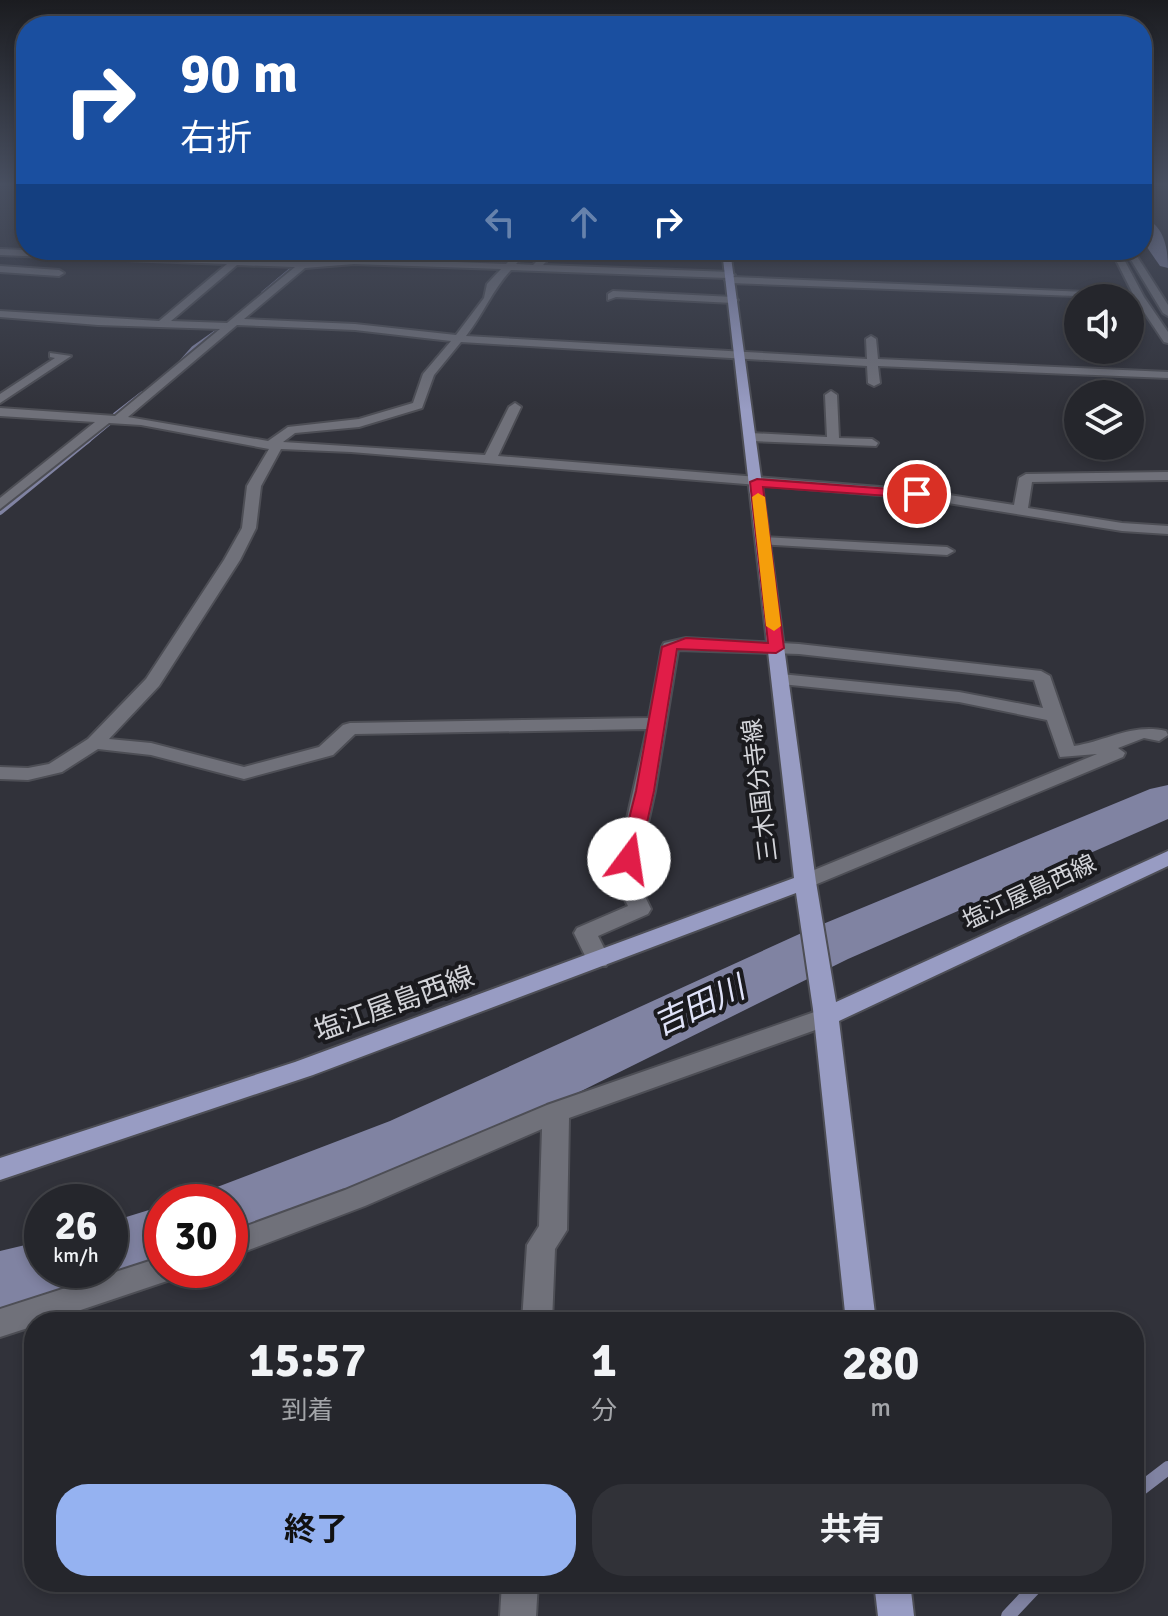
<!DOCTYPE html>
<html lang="ja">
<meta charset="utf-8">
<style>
:root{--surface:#25262c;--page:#313238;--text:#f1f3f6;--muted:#a3a5a9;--line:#424348;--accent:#95b2f1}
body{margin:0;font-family:Signika,"Noto Sans JP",sans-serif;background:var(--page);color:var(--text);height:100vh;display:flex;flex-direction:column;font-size:30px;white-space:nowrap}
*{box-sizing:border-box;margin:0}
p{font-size:26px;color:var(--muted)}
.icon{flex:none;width:44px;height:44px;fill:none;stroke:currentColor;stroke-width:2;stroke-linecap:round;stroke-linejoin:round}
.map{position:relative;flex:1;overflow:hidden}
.sheet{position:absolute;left:24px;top:1312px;width:1120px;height:280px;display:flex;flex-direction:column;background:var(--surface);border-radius:32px;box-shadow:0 4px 12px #0003,0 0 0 2px var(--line)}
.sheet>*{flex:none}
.hud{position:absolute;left:16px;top:16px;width:1136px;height:244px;border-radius:32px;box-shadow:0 4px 12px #0003,0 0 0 2px var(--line);background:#1a4fa0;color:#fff;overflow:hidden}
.controls{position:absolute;left:1064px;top:284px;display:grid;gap:16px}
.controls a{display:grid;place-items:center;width:80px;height:80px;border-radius:50%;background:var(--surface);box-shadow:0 4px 12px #0003,0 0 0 2px var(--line);font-size:40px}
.speed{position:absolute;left:24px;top:1184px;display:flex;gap:16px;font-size:40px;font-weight:700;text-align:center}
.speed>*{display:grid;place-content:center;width:104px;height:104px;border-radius:50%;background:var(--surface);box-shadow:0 4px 12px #0003,0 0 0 2px var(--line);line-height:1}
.speed small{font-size:20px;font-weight:400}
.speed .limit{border:12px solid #d22;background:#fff;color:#111}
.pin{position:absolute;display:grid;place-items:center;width:68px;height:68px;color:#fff;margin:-34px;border:4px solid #fff;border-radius:50%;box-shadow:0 2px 8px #0007}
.me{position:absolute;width:88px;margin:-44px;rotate:14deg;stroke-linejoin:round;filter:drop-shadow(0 0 6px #0008)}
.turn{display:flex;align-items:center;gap:28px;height:168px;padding:0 32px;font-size:36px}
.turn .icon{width:104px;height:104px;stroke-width:2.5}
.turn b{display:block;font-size:56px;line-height:68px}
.lanes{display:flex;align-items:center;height:76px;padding:0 32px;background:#0003;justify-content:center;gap:40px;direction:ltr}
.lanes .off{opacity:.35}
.eta{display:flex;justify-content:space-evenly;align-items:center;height:136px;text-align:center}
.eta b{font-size:48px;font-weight:700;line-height:56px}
.action{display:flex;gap:16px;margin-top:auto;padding:16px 32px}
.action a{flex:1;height:92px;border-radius:32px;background:var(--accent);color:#111;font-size:32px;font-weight:700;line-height:92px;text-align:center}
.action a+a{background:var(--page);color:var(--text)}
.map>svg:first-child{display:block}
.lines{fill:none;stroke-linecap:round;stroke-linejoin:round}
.stream-far3{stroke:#8083a2;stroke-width:4}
.stream-far2{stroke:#8083a2;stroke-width:5}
.stream-far1{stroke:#8083a2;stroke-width:6}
.stream{stroke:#8083a2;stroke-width:14}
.river{fill:#8083a2;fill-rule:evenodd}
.street-casing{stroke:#4d4e55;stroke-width:4}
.primary-casing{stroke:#4d4e55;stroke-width:4}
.street{fill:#70717a;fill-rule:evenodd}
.primary{fill:#989cc3;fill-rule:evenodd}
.route{fill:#e11d48;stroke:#92132f;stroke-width:2}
.slow{fill:#f59e0b}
.labels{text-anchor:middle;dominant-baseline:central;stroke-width:8;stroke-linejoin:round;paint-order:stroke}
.street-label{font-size:24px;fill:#d3d4d9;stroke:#1a1a1e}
.near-street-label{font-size:28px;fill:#d3d4d9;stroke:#1a1a1e}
.near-water-label{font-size:32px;font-style:italic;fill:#dfe2f8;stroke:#1a1a1e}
</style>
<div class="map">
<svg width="1168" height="1616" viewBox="0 0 1168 1616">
<rect width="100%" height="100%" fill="#31323a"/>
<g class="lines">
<g class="stream-far3">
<path d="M302,263L314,250"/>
<path d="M263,293L294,267"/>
</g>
<g class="stream-far2">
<path d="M178,366L194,348L228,324"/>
<path d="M115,415L142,394"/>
<path d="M86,442L110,422"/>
</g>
<path class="stream-far1" d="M0,512L88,440"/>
<g class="stream">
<path d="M1134,1494L1168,1468"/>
<path d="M1008,1616L1040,1582"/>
</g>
<g class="river">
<path d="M1142,218C1164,223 1168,249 1168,268L1160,266L1142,240Z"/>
<path d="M1168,785V819L848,959L440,1161L230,1245V1202H199L204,1192L390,1121L806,931L1150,789Z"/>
<path d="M162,1206V1270L110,1288L96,1283L91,1294L0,1319V1251L42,1241V1270H110V1222Z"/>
</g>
<defs>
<g id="street">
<path d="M0,249L303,262L354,258L506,264L520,250H529L516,264L533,265L548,250H557L543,265L730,272L735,275L732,277L1133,294L1111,250H1119L1144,297L1168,332V343L1164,342L1136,300L1130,298L730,283L725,280L728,278L511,270C493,289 484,313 466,336L867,359L866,339L871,336L876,339L878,359L1168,372V378L878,366L880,383L874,386L868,383L867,366L461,342L434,375L422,408L359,427L295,433L283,442L485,455L509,407L515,403L521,407L498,456L917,490L1014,505L1019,478L1026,474L1168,472V480L1032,482L1028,508L1122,523L1168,526V534L1122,531L917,498L351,452L281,449L261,486L256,528L240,560L159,686L109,739L151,743L244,767L319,747L343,725L350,723L649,718L662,647L664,643L686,638L799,644L1041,671L1050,676L1074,746C1106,741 1133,723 1166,731L1168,735L1159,741L1144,738L1118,748L1125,753L1123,757L805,889L797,887L794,882L797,877L1097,754L1060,757L1047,720L959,702L781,684L772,679L781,674L959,692L1043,708L1034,680L799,654L678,650L655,791L640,859L638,882L651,909L648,914L598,936L610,960L606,966H590L574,933L577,928L628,906L616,882L618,859L647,729L355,734L333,755L244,779L151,755L98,749L62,772L28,780L0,779V767L28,768L49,764L88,739L146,679L224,560L242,528L247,486L269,449L141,425L109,423L0,509V498L95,422L0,416V408L115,416L220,329L98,325L0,317V311L159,321L227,264L0,255ZM354,264L501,269L487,284L484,298L456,335L355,324L244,319L305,268ZM237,265L295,267L227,323L171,321ZM237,325L355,330L451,341L423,374L413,403L359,419L288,427L268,441L128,417Z"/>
<path d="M1125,250H1133L1168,305V316L1163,313Z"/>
<path d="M0,266L59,270L64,273L59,276L0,272Z"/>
<path d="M613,291L733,297L738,300L733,303L616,297L608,300V294Z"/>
<path d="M50,353L71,356L0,403V394L55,358L50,357Z"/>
<path d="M831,391L837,395L839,438L872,439L878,443L876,446L750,441L744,437L750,433L827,437L825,395Z"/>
<path d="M763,537L947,547L954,551L947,555L758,544L756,541Z"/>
<path d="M826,1008L835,1011L838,1017L835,1023L569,1118L567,1230L555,1249L552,1322H522L527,1245L539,1226L542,1129L365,1206L230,1257V1232L345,1190L547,1105Z"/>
<path d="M162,1257V1270H178L173,1279L45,1322H34V1326L0,1337V1309Z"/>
<path d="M502,1582H538L536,1616H500Z"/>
</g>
<g id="primary">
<path d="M722,250H730L816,882L836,1002L1168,851V866L839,1021L876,1322H846L813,1009L796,893L313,1075L0,1180V1158L295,1062L794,878Z"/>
<path d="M874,1582H910L914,1616H878Z"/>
</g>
</defs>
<use href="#street" class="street-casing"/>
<use href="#primary" class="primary-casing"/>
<use href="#street" class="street"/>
<use href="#primary" class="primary"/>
</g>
<linearGradient id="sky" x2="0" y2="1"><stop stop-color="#1b1c20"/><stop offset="0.45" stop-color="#484f60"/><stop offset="1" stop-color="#484f60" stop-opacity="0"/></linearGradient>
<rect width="1168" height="410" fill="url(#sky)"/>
<path class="route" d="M757,479L917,491L923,494L917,498L763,487L784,648L776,653L677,649L654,791L639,859L629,865L622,863L619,859L636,791L662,647L686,638L768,643L750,482Z"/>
<path class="slow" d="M758,493L765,497L781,626L774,631L766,626L752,497Z"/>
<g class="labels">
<g class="street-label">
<text transform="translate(760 790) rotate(-97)">三木国分寺線</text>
<text transform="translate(1029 892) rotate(-25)">塩江屋島西線</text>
</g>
<g class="near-street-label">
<text transform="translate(394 1004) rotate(-20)">塩江屋島西線</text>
</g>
<g class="near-water-label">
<text transform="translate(699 1006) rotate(-25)">吉田川</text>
</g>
</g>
</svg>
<div class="controls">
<a><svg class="icon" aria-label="sound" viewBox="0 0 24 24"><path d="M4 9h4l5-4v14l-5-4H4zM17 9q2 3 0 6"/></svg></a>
<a><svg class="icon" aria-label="layers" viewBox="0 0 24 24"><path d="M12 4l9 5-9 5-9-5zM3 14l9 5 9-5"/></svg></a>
</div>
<div class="speed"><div>26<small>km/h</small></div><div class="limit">30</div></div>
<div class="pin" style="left:917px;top:494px;background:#d93025"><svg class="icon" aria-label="arrive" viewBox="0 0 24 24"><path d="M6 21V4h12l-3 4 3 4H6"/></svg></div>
<svg class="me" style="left:629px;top:859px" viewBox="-20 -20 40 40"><circle r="19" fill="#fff"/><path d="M0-13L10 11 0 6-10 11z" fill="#e11d48"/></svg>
<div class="hud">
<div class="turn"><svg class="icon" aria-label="right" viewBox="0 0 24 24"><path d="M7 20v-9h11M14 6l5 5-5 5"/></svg><div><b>90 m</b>右折</div></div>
<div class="lanes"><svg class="icon off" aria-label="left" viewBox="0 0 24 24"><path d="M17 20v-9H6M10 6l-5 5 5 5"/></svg><svg class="icon off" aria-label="ahead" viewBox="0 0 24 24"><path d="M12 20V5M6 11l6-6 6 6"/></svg><svg class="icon" aria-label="right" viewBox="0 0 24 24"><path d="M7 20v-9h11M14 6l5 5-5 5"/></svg></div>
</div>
<section class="sheet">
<div class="eta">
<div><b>15:57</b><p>到着</p></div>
<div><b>1</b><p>分</p></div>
<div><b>280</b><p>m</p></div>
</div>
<div class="action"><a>終了</a><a>共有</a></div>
</section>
</div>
